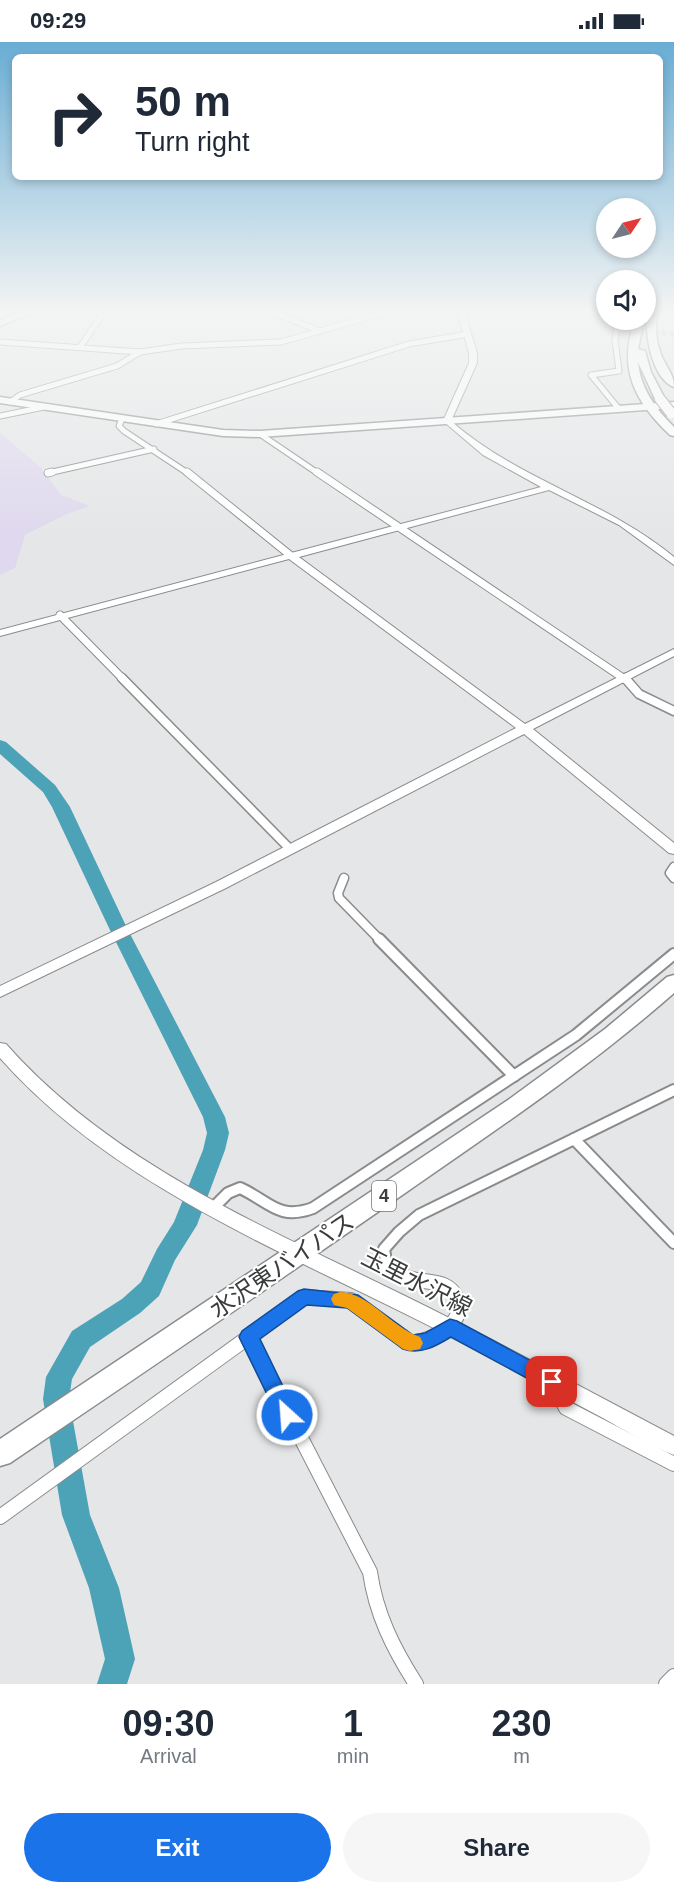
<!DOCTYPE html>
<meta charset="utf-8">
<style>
:root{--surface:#fff;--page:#f6f6f7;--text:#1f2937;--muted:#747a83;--accent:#1a73e8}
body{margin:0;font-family:Helvetica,"Noto Sans JP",sans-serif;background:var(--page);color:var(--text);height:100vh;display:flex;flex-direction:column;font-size:22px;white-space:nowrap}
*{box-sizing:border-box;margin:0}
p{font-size:20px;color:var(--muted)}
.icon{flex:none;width:33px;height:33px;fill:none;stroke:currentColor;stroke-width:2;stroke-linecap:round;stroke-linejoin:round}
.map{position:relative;height:1642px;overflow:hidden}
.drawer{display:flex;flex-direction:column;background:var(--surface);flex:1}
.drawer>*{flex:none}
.guide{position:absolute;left:12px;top:12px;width:651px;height:126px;border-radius:9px;box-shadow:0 3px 9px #0003;background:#fff;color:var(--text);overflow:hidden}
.needle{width:39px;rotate:55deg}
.fabs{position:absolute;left:596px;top:156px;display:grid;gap:12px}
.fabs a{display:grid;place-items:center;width:60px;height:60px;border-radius:50%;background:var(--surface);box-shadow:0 3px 9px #0003;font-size:30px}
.pin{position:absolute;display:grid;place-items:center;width:51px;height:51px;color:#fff;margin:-26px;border-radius:12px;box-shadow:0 3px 9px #0006}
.me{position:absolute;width:66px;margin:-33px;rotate:334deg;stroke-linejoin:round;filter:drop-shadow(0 0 4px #0008)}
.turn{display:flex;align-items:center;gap:21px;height:126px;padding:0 24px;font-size:27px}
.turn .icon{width:78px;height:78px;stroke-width:2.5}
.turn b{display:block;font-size:42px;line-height:51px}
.eta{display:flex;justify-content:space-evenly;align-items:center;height:102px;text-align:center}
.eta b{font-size:36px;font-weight:700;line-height:42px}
.cta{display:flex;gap:12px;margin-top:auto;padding:12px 24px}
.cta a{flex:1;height:69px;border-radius:36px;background:var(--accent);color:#fff;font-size:24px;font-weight:700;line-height:69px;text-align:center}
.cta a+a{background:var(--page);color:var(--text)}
.status{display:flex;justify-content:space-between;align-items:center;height:42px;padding:0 30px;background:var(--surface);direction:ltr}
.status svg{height:16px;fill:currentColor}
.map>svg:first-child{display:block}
.education{fill:#dfd8ee}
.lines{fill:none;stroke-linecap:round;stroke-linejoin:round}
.river{fill:#4ca2b7;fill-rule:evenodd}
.street-tunnel{stroke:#c3c4c5;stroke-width:5;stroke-dasharray:5 3;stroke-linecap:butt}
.street-far4-casing{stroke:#8a8b8c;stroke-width:7}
.street-far3-casing{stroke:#8a8b8c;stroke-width:9}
.street-far2-casing{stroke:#8a8b8c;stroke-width:11}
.street-far1-casing{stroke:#8a8b8c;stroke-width:14}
.street-casing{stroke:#8a8b8c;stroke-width:16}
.secondary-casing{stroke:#8a8b8c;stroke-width:2}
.primary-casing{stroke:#8a8b8c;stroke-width:3}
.highway-casing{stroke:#8a8b8c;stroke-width:3}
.street-far4{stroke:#fff;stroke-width:5}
.street-far3{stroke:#fff;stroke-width:7}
.street-far2{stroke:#fff;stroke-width:8}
.street-far1{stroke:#fff;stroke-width:10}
.street{stroke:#fff;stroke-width:14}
.secondary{fill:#fff;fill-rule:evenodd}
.primary{fill:#fff;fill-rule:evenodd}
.highway{fill:#fff;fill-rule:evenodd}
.highway-bridge-casing{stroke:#8a8b8c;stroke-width:12;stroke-linecap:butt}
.highway-bridge{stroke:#fff;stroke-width:10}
.route{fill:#1a73e8;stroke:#114b97;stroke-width:1.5}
.slow{fill:#f59e0b}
.labels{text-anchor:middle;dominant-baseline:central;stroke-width:4.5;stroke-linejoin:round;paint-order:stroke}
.shield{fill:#fff;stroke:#767676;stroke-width:1.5}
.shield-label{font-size:18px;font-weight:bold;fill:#3b3c3c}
.near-street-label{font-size:24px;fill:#3b3c3c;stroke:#fff}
</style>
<div class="status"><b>09:29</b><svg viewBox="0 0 49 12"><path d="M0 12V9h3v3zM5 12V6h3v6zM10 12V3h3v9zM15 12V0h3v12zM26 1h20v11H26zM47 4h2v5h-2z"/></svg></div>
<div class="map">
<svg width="674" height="1642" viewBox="0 0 674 1642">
<rect width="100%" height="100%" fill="#e5e6e7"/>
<path class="education" d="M0,391L41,426L61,453L90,464L69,471L25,493L15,526L0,533Z"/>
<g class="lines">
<path class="river" d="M0,698L6,700L55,743L70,765L127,886L225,1075L229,1091L225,1108L197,1183L175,1218L159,1254L140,1271L90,1305L72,1337L69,1357L90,1473L119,1546L135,1617L127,1642H97L105,1617L89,1546L62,1473L43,1357L46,1335L72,1289L122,1257L141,1240L157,1207L174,1180L203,1108L207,1091L203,1075L109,886L52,765L43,750L0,712Z"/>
<path class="street-tunnel" d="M622,287L674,292"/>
<defs>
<g id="street-far4">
<path d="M267,268L320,289"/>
<path d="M618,278L615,298L619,329L591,333L619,367"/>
<path d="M0,300L140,310L182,304L281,300L394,268"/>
<path d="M80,305L102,273L89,268"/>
<path d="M10,360L20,353L117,324L140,310"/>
<path d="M0,374L44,365"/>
<path d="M122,377L119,384L124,389L189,432"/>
<path d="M156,382L409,302L468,292"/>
<path d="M260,392L319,432"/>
<path d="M48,431L154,407"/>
</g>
<g id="street-far3">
<path d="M187,430L290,513"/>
<path d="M317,430L626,638"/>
<path d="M48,431L52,430"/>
<path d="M60,573L124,638"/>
</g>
<g id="street-far2">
<path d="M122,636L290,807"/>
<path d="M625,636L639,652L674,669"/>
<path d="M674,825L670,831L674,836"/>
<path d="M344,836L338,851L339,856L380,898"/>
</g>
<g id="street-far1">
<path d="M379,897L514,1034"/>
<path d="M574,1097L674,1201"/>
<path d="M212,1167L228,1151L240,1146C269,1159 278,1179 313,1166L576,993L674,912"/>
<path d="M390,1227L387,1225L384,1207L399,1190L419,1173L674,1048"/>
</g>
<g id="street">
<path d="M249,1295L370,1530C376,1572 393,1606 416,1642"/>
<path d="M554,1343L566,1366L674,1422"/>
<path d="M0,1475L304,1255L351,1258L410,1301C427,1299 443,1293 454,1279C459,1272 461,1265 457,1257C449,1236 426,1242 409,1236C401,1234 395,1229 388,1226"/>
<path d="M666,1642L674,1634"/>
</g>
<g id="secondary">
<path d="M457,268H464L477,311V321L451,379C518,438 605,458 674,515V523L619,483L549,448L299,515L525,682L674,607V614L533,687L674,801V812L669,811L524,692L226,846L0,955V944L216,840L516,686L289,517L0,594V588L541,445L483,413L443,379L469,321V311Z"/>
<path d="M0,1001L6,1002C111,1121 261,1183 401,1252C493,1297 583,1346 674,1394V1413C649,1404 625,1388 601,1375C553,1350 506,1324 457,1298C304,1218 116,1148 0,1016Z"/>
</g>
<path id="primary" d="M0,355L223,388L260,389L674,360V366L260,395L223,394L0,361Z"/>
<g id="highway">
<path d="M27,268H40L0,284V278Z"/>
<path d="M648,268H658C654,286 656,303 664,319C669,329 674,334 674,345C651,336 644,289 648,268Z"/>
<path d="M635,278H644L638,307L645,309L651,330L665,357L664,359H656L655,357L638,320C640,346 656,367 674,385V394L670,393C635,360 617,326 635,278Z"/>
<path d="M674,933V951C591,1024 499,1086 408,1149C276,1241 143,1331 10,1421L0,1424V1397L508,1058L605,987L667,935Z"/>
</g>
</defs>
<use href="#street-far4" class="street-far4-casing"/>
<use href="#street-far3" class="street-far3-casing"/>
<use href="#street-far2" class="street-far2-casing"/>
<use href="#street-far1" class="street-far1-casing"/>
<use href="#street" class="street-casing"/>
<use href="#secondary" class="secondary-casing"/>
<use href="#primary" class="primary-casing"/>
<use href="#highway" class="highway-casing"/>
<use href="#street-far4" class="street-far4"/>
<use href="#street-far3" class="street-far3"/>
<use href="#street-far2" class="street-far2"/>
<use href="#street-far1" class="street-far1"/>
<use href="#street" class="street"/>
<use href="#secondary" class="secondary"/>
<use href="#primary" class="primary"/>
<use href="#highway" class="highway"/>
<defs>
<path id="highway-bridge" d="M660,357L671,371"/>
</defs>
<use href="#highway-bridge" class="highway-bridge-casing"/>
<use href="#highway-bridge" class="highway-bridge"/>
</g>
<linearGradient id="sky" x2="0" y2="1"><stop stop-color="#69add4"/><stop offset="0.54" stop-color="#f3f4f4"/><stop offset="1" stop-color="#f3f4f4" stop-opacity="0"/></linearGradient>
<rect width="674" height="498" fill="url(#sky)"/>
<path class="route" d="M304,1247L358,1253L413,1293L425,1291L450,1277L457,1279L559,1334L562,1340L559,1346L552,1348L545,1346L451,1295C436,1304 421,1313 403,1307L347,1266L307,1263L260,1297L297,1373L294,1379L287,1382L280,1379L239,1295L242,1289L298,1249Z"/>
<path class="slow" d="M340,1250C371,1252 391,1285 420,1295L423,1301L420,1307L410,1309L403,1307L347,1266L334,1263L331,1257L334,1252Z"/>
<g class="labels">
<rect class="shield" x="372" y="1139" width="24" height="30" rx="4.5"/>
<g class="shield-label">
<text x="384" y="1154">4</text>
</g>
<g class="near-street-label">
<text transform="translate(282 1223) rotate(-34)">水沢東バイパス</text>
<text transform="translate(417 1240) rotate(27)">玉里水沢線</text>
</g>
</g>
</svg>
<div class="fabs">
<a><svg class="needle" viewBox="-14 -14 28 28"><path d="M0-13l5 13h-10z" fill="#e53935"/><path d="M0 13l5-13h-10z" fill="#747a83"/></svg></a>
<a><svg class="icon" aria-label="sound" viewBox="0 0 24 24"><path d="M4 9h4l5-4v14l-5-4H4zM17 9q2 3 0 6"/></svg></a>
</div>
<div class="pin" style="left:552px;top:1340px;background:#d93025"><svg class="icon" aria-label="arrive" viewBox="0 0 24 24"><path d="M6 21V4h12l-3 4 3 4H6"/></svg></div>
<svg class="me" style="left:287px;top:1373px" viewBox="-20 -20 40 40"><circle r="17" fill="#1a73e8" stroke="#fff" stroke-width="3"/><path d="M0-11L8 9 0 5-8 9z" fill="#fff"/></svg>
<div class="guide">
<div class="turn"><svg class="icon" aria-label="right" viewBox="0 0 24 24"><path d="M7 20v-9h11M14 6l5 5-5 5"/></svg><div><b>50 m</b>Turn right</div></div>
</div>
</div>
<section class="drawer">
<div class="eta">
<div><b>09:30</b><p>Arrival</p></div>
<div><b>1</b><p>min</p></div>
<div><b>230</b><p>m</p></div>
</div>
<div class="cta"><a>Exit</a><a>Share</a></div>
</section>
